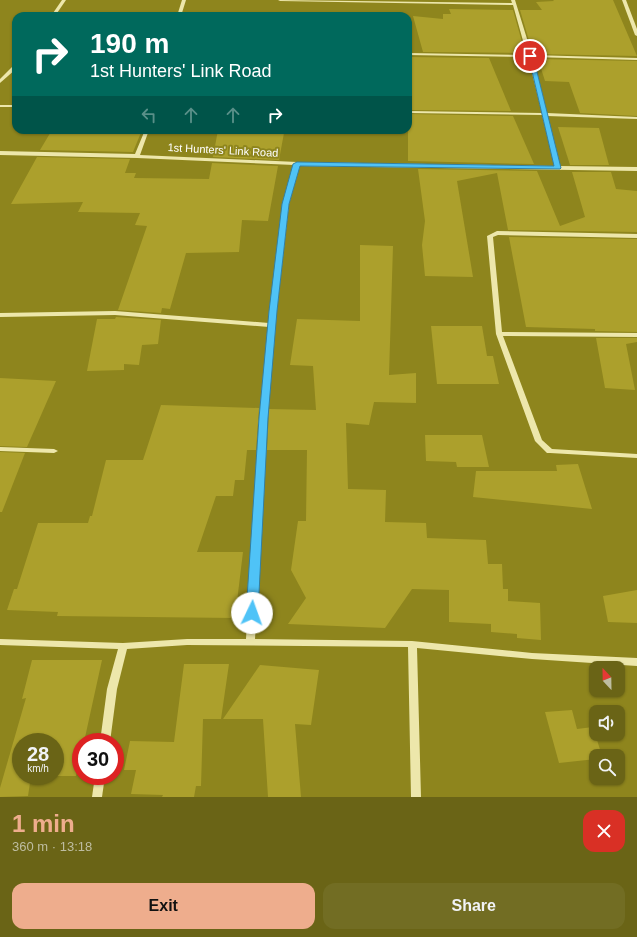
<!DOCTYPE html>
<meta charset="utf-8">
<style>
:root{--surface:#6a6416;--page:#726d23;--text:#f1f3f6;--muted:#bebda1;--accent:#eead8d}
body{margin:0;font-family:Arial,sans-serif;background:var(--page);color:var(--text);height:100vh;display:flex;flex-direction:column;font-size:15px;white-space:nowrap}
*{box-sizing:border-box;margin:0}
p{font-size:13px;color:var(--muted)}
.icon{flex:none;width:22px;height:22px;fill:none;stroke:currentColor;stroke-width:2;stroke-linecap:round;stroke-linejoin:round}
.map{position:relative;height:797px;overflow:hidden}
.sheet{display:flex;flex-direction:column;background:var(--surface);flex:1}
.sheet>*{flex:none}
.banner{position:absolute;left:12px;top:12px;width:400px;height:122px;border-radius:12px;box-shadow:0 1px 3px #0004;background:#00695c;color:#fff;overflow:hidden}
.needle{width:26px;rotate:338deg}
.tools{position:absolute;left:589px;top:661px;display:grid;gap:8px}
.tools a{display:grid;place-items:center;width:36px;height:36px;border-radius:8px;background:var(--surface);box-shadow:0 1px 3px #0004;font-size:20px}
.speed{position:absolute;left:12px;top:733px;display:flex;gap:8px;font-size:20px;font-weight:700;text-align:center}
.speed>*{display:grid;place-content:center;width:52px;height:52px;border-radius:50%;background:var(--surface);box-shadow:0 1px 3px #0004;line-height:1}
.speed small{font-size:10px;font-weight:400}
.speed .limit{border:6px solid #d22;background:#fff;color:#111}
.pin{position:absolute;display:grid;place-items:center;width:34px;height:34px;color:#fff;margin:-17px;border:2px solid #fff;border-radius:50%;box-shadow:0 1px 4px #0007}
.me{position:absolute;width:44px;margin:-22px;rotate:3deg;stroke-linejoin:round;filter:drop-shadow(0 0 3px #0008)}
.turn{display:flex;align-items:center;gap:14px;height:84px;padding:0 12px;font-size:18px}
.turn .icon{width:52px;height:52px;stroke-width:2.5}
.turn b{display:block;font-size:28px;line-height:34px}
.lanes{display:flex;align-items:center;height:38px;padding:0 12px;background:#0003;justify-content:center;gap:20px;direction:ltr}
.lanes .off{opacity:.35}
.round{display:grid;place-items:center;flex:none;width:42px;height:42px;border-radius:12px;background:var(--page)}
.overview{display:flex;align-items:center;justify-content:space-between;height:68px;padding:0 12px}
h1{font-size:24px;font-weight:800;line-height:30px;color:var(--accent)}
.cta{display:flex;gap:8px;margin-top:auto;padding:8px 12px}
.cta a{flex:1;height:46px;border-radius:12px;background:var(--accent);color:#111;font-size:16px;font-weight:800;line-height:46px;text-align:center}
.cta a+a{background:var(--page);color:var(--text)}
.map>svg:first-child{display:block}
.building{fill:#aca02c}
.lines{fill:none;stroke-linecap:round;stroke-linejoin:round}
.minor{fill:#ede7ab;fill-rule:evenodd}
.route{fill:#4fc3f7;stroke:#337fa1}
.labels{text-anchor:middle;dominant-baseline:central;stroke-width:4;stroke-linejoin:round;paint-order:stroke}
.far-street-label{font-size:11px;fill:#fff;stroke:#8e851d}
</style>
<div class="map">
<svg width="637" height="797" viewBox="0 0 637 797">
<rect width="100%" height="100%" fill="#8e851d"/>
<g class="building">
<path d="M553,0H613L637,56L533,54L520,10H542L536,2L554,1Z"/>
<path d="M449,9L513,10L525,53L423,52L413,16L443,19V14H451Z"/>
<path d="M408,57L489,58L511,111L408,110Z"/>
<path d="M538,59L637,61V116L580,113L569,82L545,81Z"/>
<path d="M408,114L513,116L534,164L408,161Z"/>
<path d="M558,127L599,128L609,165H570Z"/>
<path d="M52,130H142L133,152L40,150Z"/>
<path d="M218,130H252L251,134L284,133L279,160L213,157Z"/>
<path d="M37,157L130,159L125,173H136L134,178L209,179L212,163L278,166L268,221L242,220L239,252L186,253L170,309L162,308L161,313L118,310L147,226L135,225L140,213L78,212L83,202L11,204Z"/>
<path d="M418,169L537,171L560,226L585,217L572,172H611L616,189L637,191V232L508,230L497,173L457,181L473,277L425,276L422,245L425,221Z"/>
<path d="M509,237L637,239V332L595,331V329L526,327Z"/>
<path d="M360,245L393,246L389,375L416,373V403L374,402L369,425L346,423L348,489L386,490L385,522L426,523L427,538L486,540L488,564H502L503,589H508V601L540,603L541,640L517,638V634L491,632V624L449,622V590L412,589L385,628L288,624L306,598L291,570L298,521H306L307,450H267L269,409L316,410L313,366L290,365L297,319L360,321Z"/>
<path d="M116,317L161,320L158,344L142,345L139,365L124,364V370L87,371L97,319H115Z"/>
<path d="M431,326H482L487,356H493L499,384H437Z"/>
<path d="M596,338H637V342L626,344L635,390L605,388Z"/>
<path d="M0,378L56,381L27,447L0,446Z"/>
<path d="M161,405L259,408L256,450H247L244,480H235L233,496H216L197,552H243L235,618L57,616L58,612L7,610L14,589H17L38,523H88L90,516H92L106,460H143Z"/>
<path d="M425,435H482L489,467H457L456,462L426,461Z"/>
<path d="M0,452L25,453L2,512H0Z"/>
<path d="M578,464L592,509L473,497L476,471H557L556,465Z"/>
<path d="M637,590V623L608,622L603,596Z"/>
<path d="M32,660H102L84,742H81V755L76,776H55V742H21V776H31L28,796L0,797V788L26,698L22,699Z"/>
<path d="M184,664H229L221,719H203L201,786H196L194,797H162L163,795L131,794L136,770H124L130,741L174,742Z"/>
<path d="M260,665L319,670L311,725L295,724L301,797H268L263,719H223Z"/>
<path d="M572,710L577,729L593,727L602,756H596V759L559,763L545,712Z"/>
</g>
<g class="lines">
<g class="minor">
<path d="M62,0H66L55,16H51Z"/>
<path d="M182,0H186L181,16H177Z"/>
<path d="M278,0L512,3L511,0H515L532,55L637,58V60L533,57L547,113L637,117V119L547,116L560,166L637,167V171L299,166L289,204L275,325L267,418L255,639L412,641L532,653L637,658V666L532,659L417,648L421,797H411L408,647L187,645L127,649L117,689L110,742H100L107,689L118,649L0,645V639L123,643L187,639H246L259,418L269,327L115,315L0,317V313L115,311L269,323L283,204L294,165L137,158L0,155V151L135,154L145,130H149L140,155L297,162L555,166L542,115L408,113V111L542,113L528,57L408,55V53L527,55L513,5L280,1Z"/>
<path d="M622,0H626L637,29V36L635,35Z"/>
<path d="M14,65H16V69L0,83V79Z"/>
<rect x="0" y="105" width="16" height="2"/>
<path d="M497,231L637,234V238L498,235L493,237L502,332L637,333V337L503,336L542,440L552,449L637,454V458L550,453H547L535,441L496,334L487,236Z"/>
<path d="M0,447L54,449L58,451L54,453L0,451Z"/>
<path d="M95,776H105L102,797H92Z"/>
</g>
</g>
<path class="route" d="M528,54L533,56L561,168L560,169L300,166L289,204L277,311L268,418L258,613L256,616L252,617L248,616L246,613L259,418L269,311L282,204L293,164L297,162L554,166Z"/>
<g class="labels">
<g class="far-street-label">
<text transform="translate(223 150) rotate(3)">1st Hunters' Link Road</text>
</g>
</g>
</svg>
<div class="tools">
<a><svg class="needle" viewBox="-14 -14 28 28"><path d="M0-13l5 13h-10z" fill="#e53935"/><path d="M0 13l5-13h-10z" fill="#bebda1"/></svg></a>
<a><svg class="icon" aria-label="sound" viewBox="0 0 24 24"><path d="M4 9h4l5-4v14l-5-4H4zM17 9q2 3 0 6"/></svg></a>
<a><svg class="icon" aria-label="search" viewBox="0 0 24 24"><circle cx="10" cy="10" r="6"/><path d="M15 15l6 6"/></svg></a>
</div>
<div class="speed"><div>28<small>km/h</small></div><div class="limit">30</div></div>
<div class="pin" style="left:530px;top:56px;background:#d93025"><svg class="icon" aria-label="arrive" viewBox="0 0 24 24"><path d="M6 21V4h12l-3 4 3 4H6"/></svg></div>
<svg class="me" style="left:252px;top:613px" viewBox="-20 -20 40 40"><circle r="19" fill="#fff"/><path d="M0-13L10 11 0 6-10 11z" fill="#4fc3f7"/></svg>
<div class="banner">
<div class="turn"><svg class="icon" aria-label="right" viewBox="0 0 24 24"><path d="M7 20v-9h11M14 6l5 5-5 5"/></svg><div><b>190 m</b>1st Hunters' Link Road</div></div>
<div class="lanes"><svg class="icon off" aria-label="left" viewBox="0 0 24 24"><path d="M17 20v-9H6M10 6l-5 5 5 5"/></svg><svg class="icon off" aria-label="ahead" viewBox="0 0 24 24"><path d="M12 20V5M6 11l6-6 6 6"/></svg><svg class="icon off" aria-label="ahead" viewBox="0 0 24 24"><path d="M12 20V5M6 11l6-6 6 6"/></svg><svg class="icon" aria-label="right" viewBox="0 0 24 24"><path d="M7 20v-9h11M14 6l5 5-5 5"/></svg></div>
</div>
</div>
<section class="sheet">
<div class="overview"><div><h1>1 min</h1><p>360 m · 13:18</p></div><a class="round" style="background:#d93025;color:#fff"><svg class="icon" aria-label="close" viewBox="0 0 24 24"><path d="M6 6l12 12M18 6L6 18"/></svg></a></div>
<div class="cta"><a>Exit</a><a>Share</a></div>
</section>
